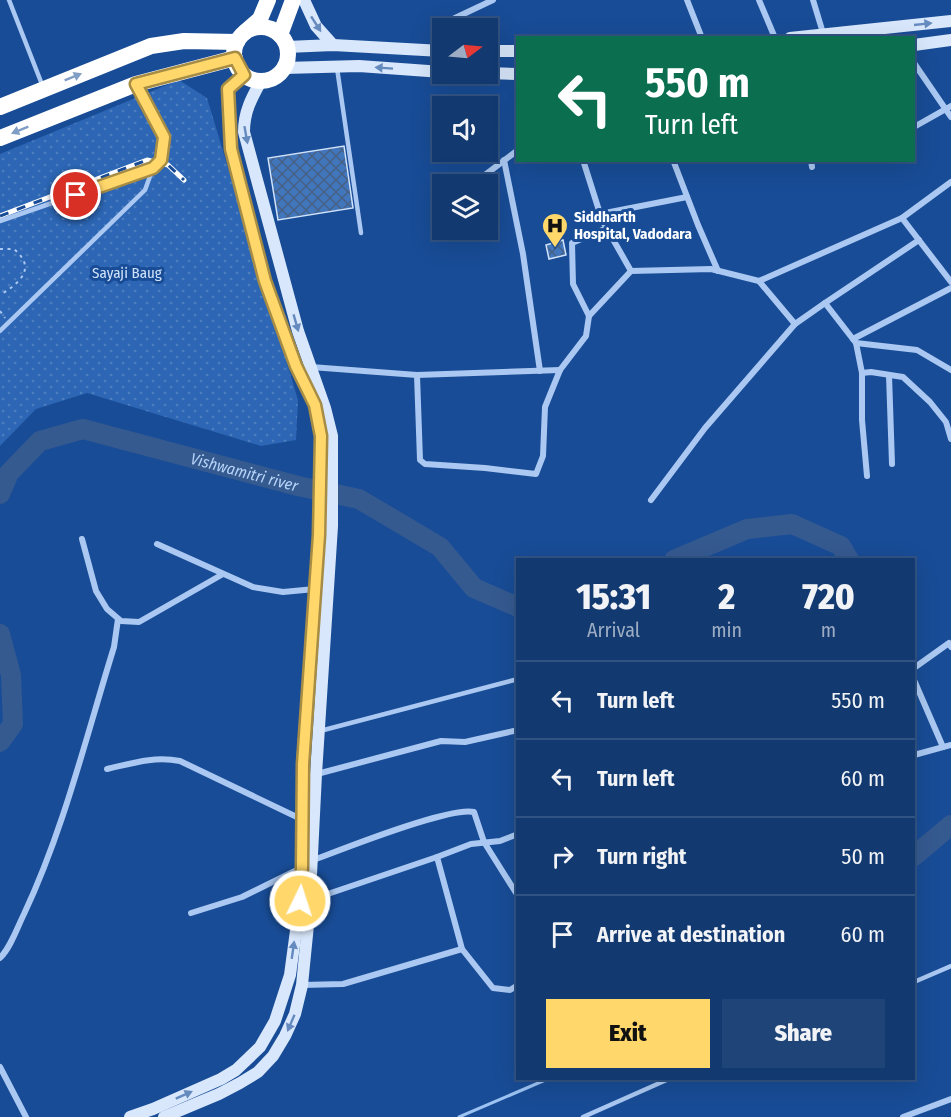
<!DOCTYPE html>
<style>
:root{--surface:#123970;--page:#1f4478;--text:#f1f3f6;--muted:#9cacc3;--line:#315383;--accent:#ffd76a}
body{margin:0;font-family:"Fira Sans Condensed",sans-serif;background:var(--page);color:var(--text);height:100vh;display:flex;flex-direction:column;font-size:22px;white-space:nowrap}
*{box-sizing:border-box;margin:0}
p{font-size:20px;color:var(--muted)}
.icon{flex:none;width:33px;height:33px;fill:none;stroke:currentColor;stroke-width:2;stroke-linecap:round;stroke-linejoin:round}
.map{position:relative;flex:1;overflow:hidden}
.sheet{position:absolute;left:516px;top:558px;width:399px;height:522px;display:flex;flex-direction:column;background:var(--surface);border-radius:0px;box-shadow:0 6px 24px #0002,0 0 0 2px var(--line)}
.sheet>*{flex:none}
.guide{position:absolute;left:516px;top:36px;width:399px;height:126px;border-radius:0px;box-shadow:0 6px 24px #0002,0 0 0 2px var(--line);background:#0b6e4f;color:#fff;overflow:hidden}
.needle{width:39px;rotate:74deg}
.controls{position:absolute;left:432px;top:18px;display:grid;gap:12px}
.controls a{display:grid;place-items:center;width:66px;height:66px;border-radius:0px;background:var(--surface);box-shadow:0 6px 24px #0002,0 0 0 2px var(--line);font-size:30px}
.pin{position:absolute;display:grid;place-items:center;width:51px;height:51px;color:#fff;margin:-26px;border:3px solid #fff;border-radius:50%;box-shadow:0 2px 6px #0007}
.me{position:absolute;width:66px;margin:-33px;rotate:4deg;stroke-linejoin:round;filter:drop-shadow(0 0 4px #0008)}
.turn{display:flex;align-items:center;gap:21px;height:126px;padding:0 30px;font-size:27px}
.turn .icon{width:78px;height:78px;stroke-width:2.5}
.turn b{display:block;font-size:42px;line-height:51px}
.eta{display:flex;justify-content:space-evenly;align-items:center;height:102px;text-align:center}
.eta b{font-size:36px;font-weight:800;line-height:42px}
.button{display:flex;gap:12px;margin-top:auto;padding:12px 30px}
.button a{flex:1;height:69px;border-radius:0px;background:var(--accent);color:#111;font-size:24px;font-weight:800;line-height:69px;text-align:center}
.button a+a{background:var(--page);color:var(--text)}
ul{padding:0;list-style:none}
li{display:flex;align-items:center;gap:18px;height:78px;padding:0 30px;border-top:2px solid var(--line)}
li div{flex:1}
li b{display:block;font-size:22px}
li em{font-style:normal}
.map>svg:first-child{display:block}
.park{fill:url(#park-dots)}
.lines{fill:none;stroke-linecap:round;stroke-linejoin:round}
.stream{stroke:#9dc3f3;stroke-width:3}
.river{stroke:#355a90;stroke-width:20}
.building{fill:url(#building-cross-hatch);stroke:#d1e3fc;stroke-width:1.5}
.path{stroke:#aac8f1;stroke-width:2;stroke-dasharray:3 4.5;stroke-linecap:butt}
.lane{stroke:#aac8f1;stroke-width:4.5}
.street{stroke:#aac8f1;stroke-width:6}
.secondary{stroke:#d8e7fb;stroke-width:12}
.highway{stroke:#fff;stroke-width:16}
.rail-casing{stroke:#fff;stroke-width:5}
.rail{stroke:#184c96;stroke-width:3;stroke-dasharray:9;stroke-linecap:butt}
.oneway{fill:#658abe}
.oneway2{fill:#809dc5}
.route-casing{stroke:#a68c45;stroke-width:15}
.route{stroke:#ffd76a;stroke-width:10}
.labels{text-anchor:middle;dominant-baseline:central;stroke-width:6;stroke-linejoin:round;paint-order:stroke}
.poi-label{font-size:15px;font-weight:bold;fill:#fff;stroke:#184c96;text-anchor:start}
.park-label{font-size:15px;fill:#d1e3fc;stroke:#184c96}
.water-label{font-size:16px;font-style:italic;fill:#b7d3f7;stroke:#184c96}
</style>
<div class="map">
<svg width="951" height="1117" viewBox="0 0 951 1117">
<defs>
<pattern id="park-dots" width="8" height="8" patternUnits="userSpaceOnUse" patternTransform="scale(1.5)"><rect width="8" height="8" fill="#2c66b4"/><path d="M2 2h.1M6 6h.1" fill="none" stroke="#4c7dbf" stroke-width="1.8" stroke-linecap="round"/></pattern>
<pattern id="building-cross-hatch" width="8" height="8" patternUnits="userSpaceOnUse" patternTransform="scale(1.5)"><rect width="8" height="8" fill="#4176bd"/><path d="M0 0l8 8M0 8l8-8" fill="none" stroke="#466184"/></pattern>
</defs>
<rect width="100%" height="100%" fill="#184c96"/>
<path class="park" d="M179,80L207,98L298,400L296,440L261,446L87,393L36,409L0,446V154Z"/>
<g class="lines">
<path class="stream" d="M459,1117L550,1078"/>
<g class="river">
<path id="s1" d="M0,494L9,473L40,441L83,429L298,486L359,499L440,547L474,588L518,607"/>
<path d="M674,560L747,529L792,524L841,546L849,560"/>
<path d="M0,634L11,675L13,724L0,742"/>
<path d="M914,856L951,825"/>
</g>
</g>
<g class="building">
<path d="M344,146L353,208L278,220L268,158Z"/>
<path d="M563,240L566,255L549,259L546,245Z"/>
</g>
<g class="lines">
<g class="path">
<path d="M0,249H14C38,269 18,284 0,295"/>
<path d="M0,311L5,318"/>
</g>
<g class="lane">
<path d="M9,0L43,87"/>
<path d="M337,68L361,233"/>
<path d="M0,221L153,168"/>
<path d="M0,331L145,190L153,168L161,160L164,137L138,88"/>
<path d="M320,731L518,679"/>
<path d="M914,982L951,966"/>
<path d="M583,1117L671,1078"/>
</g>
<g class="street">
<path d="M687,0L702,38"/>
<path d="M759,0L775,38"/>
<path d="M813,0L823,33"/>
<path d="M447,28L451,21L455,18L493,0"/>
<path d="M914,63L951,117"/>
<path d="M914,127L951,106"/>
<path d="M504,160L523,254L540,371"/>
<path d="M583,160L602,220L631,271L711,269L759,281L795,324L825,303L856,343L917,350L951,370"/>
<path d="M673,160L698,225L718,271"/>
<path d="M811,160L812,167"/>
<path d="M473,184L518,150"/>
<path d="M600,214L687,197"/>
<path d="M902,218L951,182"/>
<path d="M759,281L902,218L951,282"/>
<path d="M825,303L919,240"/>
<path d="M589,316L631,271"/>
<path d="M853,339L951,288"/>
<path d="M856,343L862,373"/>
<path d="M311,367L417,375L560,370"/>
<path d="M417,375L420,460L425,464L485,468L536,474L543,456L545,407L560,370L586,336L589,316L573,284L572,243L607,228"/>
<path d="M889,375L892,464"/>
<path d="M867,476L862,420V373L871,372L903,377L930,402L946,422L951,439"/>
<path d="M651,500L705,428L795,324"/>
<path d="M82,539L96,591L107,609L121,621L139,622L223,574"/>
<path d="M157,544L253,587L283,592L315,589"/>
<path d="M914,668L949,643L951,647"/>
<path d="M914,680L943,747"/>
<path d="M914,755L951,745"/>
<path d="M107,769C133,763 154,756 180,761L301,819"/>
<path d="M317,774L441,741L465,742L518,730"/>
<path d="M437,857L462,949L493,988L510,990L518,985"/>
<path d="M311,861C340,850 450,806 474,812L484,842L518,896"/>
<path d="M310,900L437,857L471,844L500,841L518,834"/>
<path d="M191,913L242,897L303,867"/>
<path d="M0,958C11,947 17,928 24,914C64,829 86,737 114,647L118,619"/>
<path d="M302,985L343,984L462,949"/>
<path d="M0,1067L26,1117"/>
<path d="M903,1117L951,1099"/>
</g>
<g class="secondary">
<path d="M304,0L316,26L333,45"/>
<path d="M790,38L951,21"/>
<path d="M914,45L951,40"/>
<path d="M287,47L333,45L442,51"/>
<path d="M488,51H518"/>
<path d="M284,68L359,66L442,72"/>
<path d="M488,73L518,74"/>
<path d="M130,1117L153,1109L221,1079L236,1070L260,1047L275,1021L290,975L300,901L302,867V764L319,535L321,436L315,405L296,366L265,281L231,149L228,89L244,75"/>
<path d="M164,1117L219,1094L240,1083L258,1072L273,1056L285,1036L295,1014L302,985L309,915L316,774L332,526V436L325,408L298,331L244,132C244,112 251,99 261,81"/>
</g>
<g class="highway">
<circle cx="261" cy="54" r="27"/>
<path d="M245,32L260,19L268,0"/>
<path d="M280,35L293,0"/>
<path d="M0,107L151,46L184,41L237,42"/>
<path d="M0,138L136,84L235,58"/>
</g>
<defs>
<path id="rail" d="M0,216L147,160L168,165L184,180"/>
</defs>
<use href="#rail" class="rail-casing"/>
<use href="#rail" class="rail"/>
</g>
<defs><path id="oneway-solid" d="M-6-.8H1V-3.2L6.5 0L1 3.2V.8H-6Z" transform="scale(1.5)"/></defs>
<g class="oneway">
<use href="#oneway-solid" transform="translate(316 24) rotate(57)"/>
<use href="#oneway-solid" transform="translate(923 24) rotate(-6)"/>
<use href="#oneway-solid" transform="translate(384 68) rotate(-176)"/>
<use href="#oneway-solid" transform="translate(246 135) rotate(80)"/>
<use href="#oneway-solid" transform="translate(296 323) rotate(74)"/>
<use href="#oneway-solid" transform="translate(293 950) rotate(-82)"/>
<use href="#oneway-solid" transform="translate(291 1023) rotate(113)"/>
<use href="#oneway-solid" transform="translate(184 1095) rotate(-24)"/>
</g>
<g class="oneway2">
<use href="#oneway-solid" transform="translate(73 77) rotate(-22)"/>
<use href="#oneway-solid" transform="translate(20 130) rotate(158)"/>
</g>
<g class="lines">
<defs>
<path id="route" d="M76,195L153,168L161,160L164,137L136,84L235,58L244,75L228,89L231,149L265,281L296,366L315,405L321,436L319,535L303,764L302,867L300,901"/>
</defs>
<use href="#route" class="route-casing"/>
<use href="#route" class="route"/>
</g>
<defs>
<symbol id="hospital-pin" viewBox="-11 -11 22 30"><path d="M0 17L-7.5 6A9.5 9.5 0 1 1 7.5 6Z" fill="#ffd76a" stroke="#184c96"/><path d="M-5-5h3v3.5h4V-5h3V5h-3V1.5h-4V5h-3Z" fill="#111"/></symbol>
</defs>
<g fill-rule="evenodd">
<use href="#hospital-pin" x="540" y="211" width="30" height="40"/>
</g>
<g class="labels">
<g class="poi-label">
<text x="574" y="217">Siddharth<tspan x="574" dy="17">Hospital, Vadodara</tspan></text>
</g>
<g class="park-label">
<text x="127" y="273">Sayaji Baug</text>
</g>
<g class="water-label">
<text stroke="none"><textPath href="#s1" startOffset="279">Vishwamitri river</textPath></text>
</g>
</g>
</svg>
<div class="controls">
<a><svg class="needle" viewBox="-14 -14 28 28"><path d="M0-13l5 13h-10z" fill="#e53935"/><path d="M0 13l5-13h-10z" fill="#9cacc3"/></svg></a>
<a><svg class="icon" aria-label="sound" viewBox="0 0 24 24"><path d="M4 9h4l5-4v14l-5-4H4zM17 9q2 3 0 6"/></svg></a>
<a><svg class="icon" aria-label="layers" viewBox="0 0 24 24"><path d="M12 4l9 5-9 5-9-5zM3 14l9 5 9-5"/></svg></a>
</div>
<div class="pin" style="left:76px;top:195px;background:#d93025"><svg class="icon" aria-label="arrive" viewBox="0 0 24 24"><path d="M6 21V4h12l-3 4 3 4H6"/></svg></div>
<svg class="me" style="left:300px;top:901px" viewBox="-20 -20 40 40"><circle r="17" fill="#ffd76a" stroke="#fff" stroke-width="3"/><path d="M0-11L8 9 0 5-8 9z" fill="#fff"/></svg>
<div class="guide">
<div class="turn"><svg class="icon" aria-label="left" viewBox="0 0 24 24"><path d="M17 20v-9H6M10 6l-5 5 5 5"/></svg><div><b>550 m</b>Turn left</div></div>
</div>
<section class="sheet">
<div class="eta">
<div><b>15:31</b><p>Arrival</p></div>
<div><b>2</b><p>min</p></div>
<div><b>720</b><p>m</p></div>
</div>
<ul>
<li><svg class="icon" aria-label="left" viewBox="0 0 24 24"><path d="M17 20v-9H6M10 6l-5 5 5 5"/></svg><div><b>Turn left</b></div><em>550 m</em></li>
<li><svg class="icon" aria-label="left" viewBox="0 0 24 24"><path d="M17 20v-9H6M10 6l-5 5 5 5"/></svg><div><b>Turn left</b></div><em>60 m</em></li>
<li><svg class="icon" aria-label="right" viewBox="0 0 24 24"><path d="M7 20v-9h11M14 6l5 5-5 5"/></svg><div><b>Turn right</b></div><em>50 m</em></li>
<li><svg class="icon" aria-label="arrive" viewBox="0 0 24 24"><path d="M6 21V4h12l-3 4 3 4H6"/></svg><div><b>Arrive at destination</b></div><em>60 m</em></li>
</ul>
<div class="button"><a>Exit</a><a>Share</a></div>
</section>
</div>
